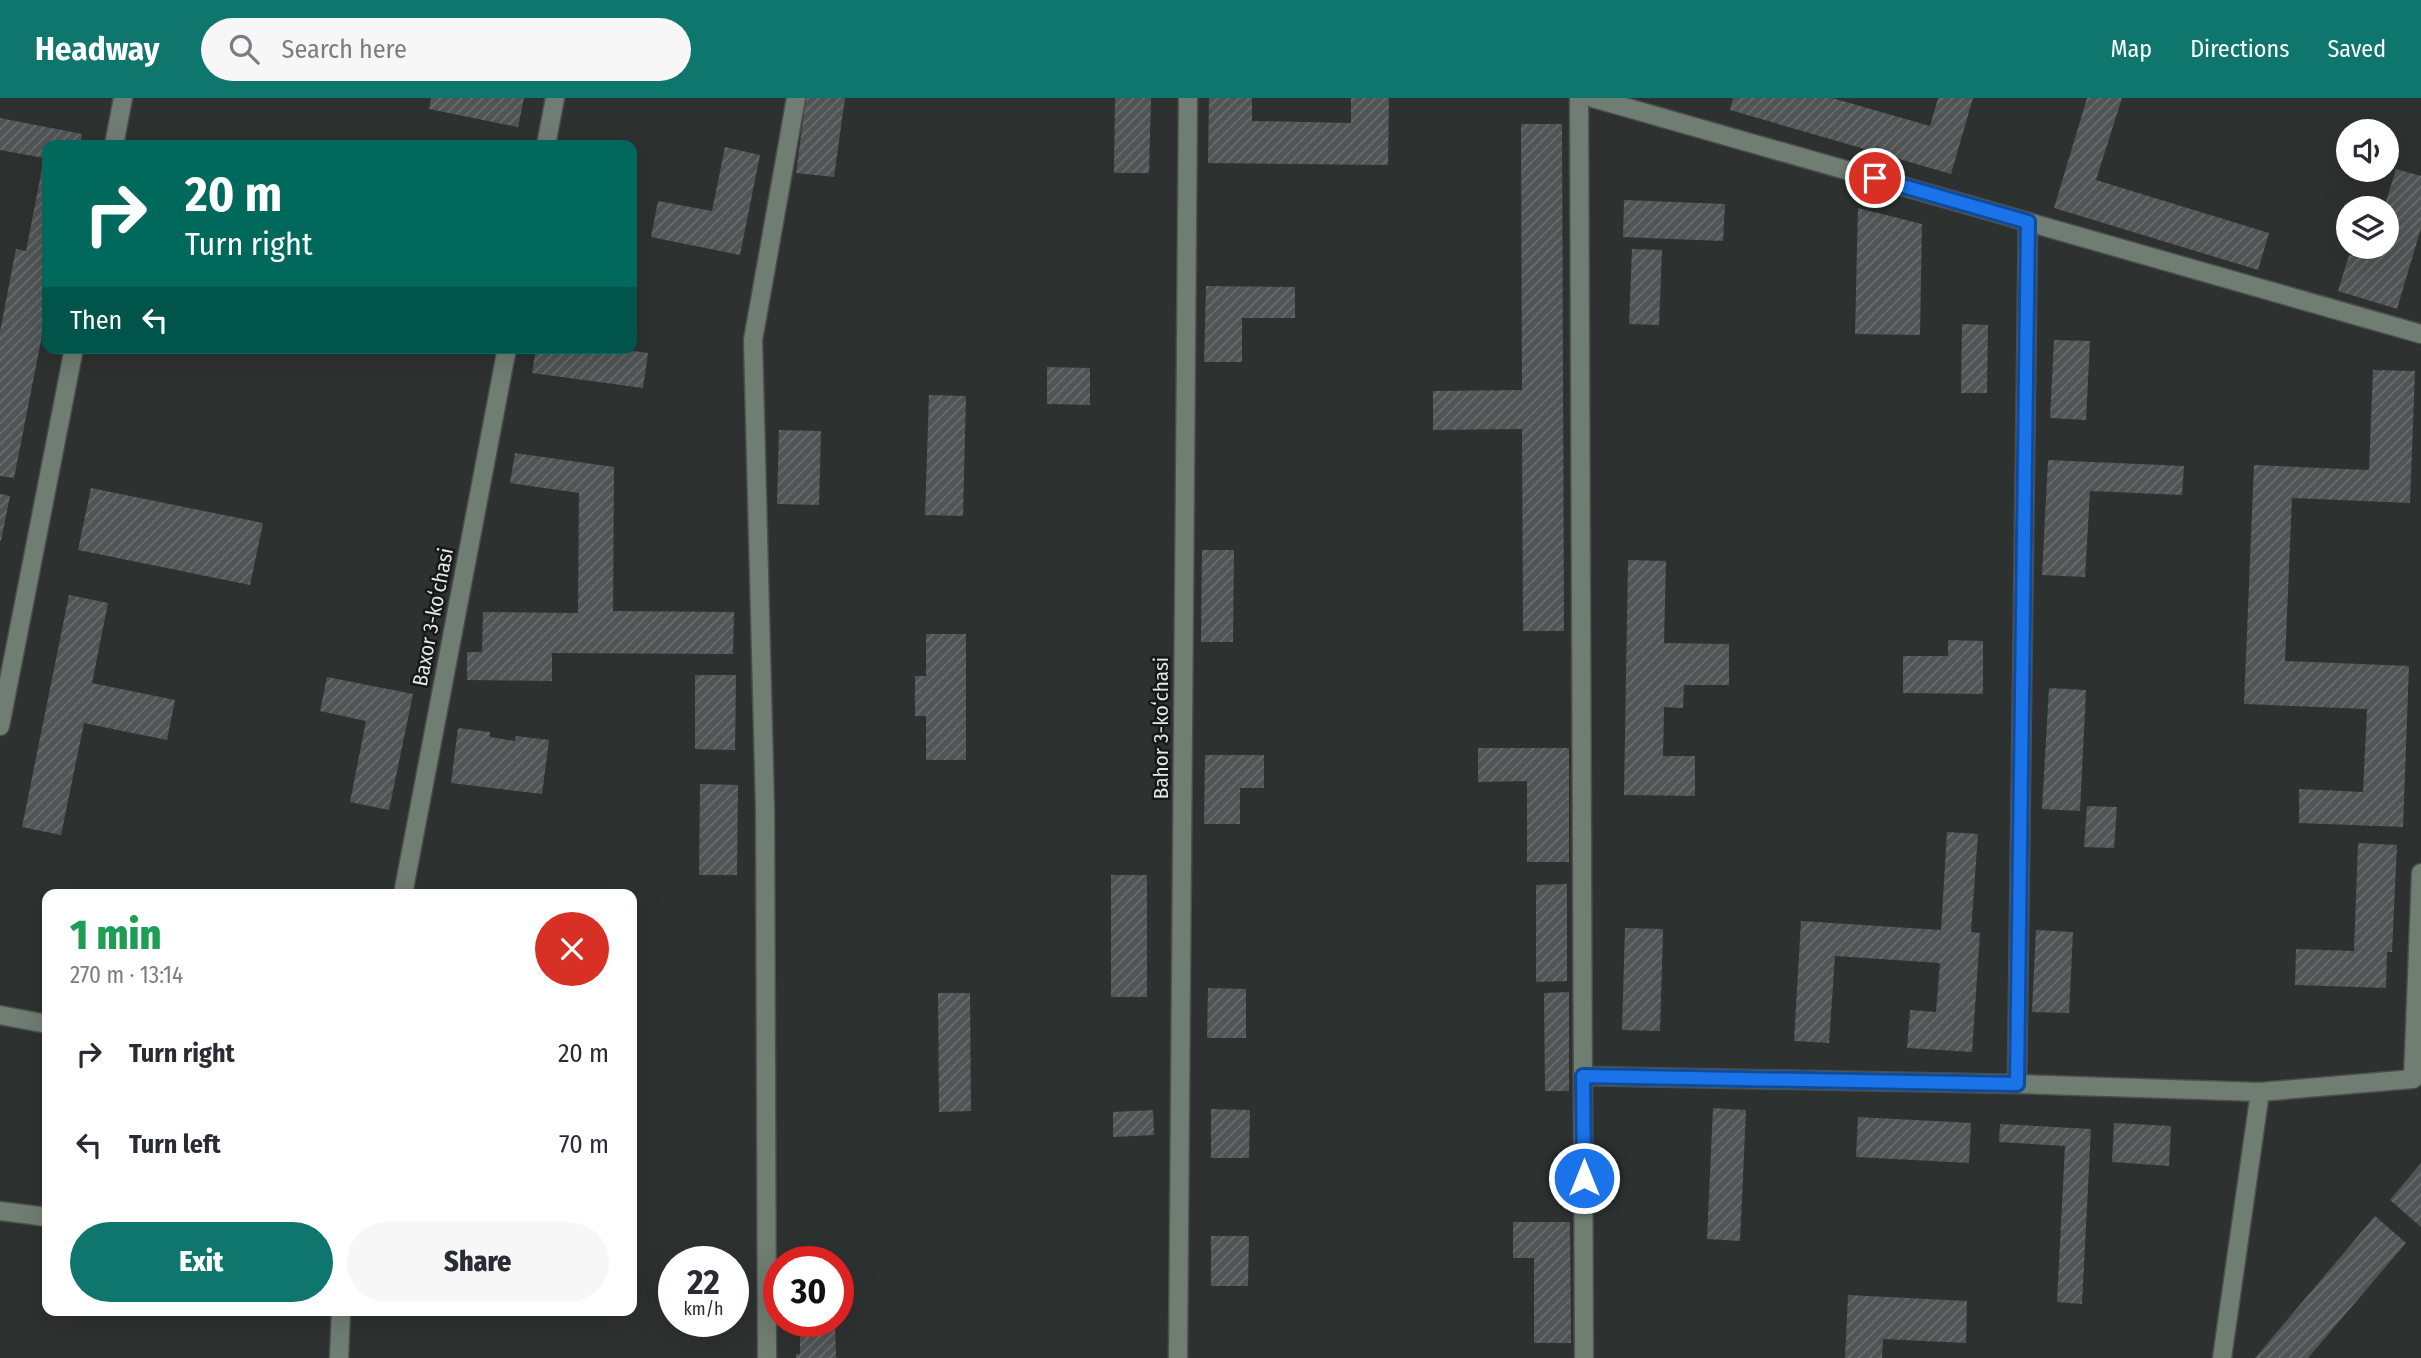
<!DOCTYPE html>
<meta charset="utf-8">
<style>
:root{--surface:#fff;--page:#f7f7f7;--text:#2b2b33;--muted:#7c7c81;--accent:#0f766e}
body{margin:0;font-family:"Fira Sans Condensed",sans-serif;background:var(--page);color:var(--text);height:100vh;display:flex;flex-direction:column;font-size:26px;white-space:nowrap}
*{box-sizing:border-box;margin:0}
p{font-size:23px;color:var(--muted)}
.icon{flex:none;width:38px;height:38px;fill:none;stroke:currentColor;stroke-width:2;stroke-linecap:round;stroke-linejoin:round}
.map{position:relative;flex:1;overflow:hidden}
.panel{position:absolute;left:42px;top:791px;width:595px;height:427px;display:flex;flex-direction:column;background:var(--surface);border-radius:14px;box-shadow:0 7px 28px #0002}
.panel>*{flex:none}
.hud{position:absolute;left:42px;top:42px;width:595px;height:214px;border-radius:14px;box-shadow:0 7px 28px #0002;background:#00695c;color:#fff;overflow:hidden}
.tools{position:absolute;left:2336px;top:21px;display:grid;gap:14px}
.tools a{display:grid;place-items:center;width:63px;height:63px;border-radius:50%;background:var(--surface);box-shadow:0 7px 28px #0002;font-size:35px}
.speed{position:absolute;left:658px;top:1148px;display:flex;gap:14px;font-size:35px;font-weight:700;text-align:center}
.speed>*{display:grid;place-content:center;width:91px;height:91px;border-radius:50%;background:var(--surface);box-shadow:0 7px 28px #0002;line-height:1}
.speed small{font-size:18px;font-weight:400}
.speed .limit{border:10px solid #d22;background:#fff;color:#111}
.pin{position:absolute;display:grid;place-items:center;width:60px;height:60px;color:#fff;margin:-30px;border:4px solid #fff;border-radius:50%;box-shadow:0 2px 7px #0007}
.me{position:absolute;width:77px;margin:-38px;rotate:0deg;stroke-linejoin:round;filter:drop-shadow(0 0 5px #0008)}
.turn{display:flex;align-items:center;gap:24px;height:147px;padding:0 28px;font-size:32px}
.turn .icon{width:91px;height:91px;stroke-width:2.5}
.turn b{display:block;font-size:49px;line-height:60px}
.then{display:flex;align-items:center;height:66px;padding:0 28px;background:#0003;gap:14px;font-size:26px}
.round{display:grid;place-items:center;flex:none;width:74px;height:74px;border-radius:37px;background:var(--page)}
.summary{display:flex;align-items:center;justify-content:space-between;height:119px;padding:0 28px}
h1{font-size:42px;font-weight:800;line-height:52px;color:#1e9e55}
.cta{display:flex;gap:14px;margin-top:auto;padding:14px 28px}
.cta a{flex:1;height:80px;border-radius:42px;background:var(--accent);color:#fff;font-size:28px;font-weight:800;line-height:80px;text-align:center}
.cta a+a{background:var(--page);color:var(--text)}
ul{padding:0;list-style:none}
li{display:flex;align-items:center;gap:21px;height:91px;padding:0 28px}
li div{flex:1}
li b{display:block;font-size:26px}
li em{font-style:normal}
header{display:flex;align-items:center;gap:42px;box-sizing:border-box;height:98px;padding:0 35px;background:var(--accent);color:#fff}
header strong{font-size:33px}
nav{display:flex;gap:38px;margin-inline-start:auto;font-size:24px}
.search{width:490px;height:63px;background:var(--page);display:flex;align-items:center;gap:18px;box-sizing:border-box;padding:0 24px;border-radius:38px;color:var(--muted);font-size:26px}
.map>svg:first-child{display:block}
.building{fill:url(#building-hatch)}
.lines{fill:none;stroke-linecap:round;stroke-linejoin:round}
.minor-casing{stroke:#4b4e4d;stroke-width:21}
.minor{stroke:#707d72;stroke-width:18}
.route-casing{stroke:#114b97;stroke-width:18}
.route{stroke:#1a73e8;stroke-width:12}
.labels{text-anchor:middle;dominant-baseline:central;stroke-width:5;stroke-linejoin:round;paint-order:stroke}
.street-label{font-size:21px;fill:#e6e9e8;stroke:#171818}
</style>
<header>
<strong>Headway</strong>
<div class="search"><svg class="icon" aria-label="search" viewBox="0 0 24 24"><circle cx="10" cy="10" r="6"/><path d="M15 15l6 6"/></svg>Search here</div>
<nav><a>Map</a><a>Directions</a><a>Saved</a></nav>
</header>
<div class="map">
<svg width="2421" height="1260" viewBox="0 0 2421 1260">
<defs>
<pattern id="building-hatch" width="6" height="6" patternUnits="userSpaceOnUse" patternTransform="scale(1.75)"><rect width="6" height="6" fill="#505454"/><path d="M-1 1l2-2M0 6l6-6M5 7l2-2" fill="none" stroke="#696d6d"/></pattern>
</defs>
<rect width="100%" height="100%" fill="#2d3130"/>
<g class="building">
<path d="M431,0H524L518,29L429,11Z"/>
<path d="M806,0H845L834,79L796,75Z"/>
<path d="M1115,0H1151L1149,75H1114Z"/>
<path d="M1209,0H1252V23L1351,25V0H1389L1388,67L1208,65Z"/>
<path d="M1733,0H1832L1930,28L1938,0H1973L1951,76L1730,12Z"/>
<path d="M2087,0H2122L2096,82L2269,135L2258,172L2054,110Z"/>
<path d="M0,20L82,36L80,47H47V212L14,380L0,378V234L16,151L26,153L44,60L0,52Z"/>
<path d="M1521,26H1562L1564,533H1523L1522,331L1433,332V293L1522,292Z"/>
<path d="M725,49L760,57L740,157L651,139L658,103L712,113Z"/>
<path d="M2396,71L2421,78V130L2397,211L2338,193L2349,157L2369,162L2373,149H2387V110H2384Z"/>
<path d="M1624,102L1725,106L1723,143L1623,139Z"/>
<path d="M1858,110L1922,126L1920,237L1855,236Z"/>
<path d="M1632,151L1662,152L1659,227L1629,226Z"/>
<path d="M1206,188L1295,189V220H1242V264H1204Z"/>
<path d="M1962,226L1988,227L1987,295H1961Z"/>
<path d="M2054,242L2090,243L2086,322L2050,320Z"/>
<path d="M536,250H611L648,255L643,290L532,275Z"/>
<path d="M1047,269L1090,270V307L1047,306Z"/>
<path d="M2373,272L2415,273L2410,405L2292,400L2285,563L2409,568L2403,729L2299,725V691L2363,694L2367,611L2244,606L2254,367L2369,372Z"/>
<path d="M929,297L966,298L963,418L925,417Z"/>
<path d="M779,332L821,333L819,407L777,406Z"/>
<path d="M515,355L614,369L613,513L734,514L733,556L552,555V583L467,582V554H482L483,514L578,515L579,395L510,385Z"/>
<path d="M2048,362L2184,368L2182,397L2090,393L2085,479L2042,477Z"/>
<path d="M91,390L263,425L250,487L78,452Z"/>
<path d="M0,396L10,398L1,443H0Z"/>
<path d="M1202,452H1234L1233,544H1201Z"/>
<path d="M1628,462L1666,463L1664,545L1729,546V587H1684L1683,610L1664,609L1663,658H1695V698L1624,697Z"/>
<path d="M69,497L108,505L92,585L175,602L167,642L84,625L61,737L22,729Z"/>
<path d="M926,536H966V662H926V618H915V578H926Z"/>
<path d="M1948,542L1983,543V596L1903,595V558H1948Z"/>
<path d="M695,577H736L735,652L695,651Z"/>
<path d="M327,579L413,596L389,712L350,704L366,623L320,613Z"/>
<path d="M2049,590L2086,592L2080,713L2042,711Z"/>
<path d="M458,630L490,634V639L515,643L516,638L549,642L542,696L451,685Z"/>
<path d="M1478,650H1569V764H1527V683L1478,684Z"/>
<path d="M1205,657H1264V690H1240V726H1204Z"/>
<path d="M700,686L738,687L737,777H699Z"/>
<path d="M2087,708L2117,709L2114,750L2084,749Z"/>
<path d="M1947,734L1978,736L1971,834L1980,835L1972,954L1907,950L1910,912L1936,914L1940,865L1835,858L1829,945L1794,943L1801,823L1941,832Z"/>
<path d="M2358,745L2397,747L2392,854H2387L2386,890L2295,887L2296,851L2354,853Z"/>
<rect x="1111" y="777" width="36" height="122"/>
<path d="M1567,786V883L1536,884V787Z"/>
<path d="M1625,830L1663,831L1660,933L1622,932Z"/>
<path d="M2036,832L2073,834L2069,915L2032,914Z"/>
<path d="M1208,890L1246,891V940H1207Z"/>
<path d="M1569,894V993H1545L1544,895Z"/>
<path d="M938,895H970L971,1013L939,1014Z"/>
<path d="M1713,1010L1746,1012L1740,1143L1707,1141Z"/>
<path d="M1211,1011L1250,1012L1249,1060H1211Z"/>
<path d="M1153,1012L1154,1037L1113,1039V1014Z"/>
<path d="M1858,1019L1971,1025L1969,1065L1856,1059Z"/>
<path d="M2114,1025L2171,1028L2169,1068L2112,1064Z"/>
<path d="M2000,1026L2091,1031L2082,1206L2057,1204L2065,1048L1999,1044Z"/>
<path d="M2421,1065V1129L2390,1102Z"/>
<path d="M2375,1118L2406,1145L2308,1260H2255Z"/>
<path d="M1513,1124H1570L1571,1245H1534V1160H1513Z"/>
<path d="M1211,1138H1249L1248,1188H1211Z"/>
<rect x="804" y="1153" width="25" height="11"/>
<path d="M1848,1197L1967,1203L1966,1245L1883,1241L1882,1260H1845Z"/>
<path d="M800,1223H835L836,1260H796V1256H800Z"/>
</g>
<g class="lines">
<defs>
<g id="minor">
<path d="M1579,0L1584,1260"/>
<path d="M1593,0L2421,236"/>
<path d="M114,47L123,0"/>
<path d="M546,47L555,0"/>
<path d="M0,628L74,250"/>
<path d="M403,796L507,250"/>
<path d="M0,917L47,926"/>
<path d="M1583,978L2017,986L2028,124"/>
<path d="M2017,986L2260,994L2222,1260"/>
<path d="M2260,994L2413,981L2421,775"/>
<path d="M0,1113L47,1119"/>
<path d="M339,1260L341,1213"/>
<path d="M767,1260L765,710L753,242L796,0"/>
<path d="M1178,1260L1188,0"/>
</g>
</defs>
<use href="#minor" class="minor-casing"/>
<use href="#minor" class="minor"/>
</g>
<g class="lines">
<defs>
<path id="route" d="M1584,1080L1583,978L2017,986L2028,124L1875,80"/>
</defs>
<use href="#route" class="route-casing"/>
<use href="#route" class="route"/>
</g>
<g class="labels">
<g class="street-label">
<text transform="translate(433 519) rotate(-79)">Baxor 3-koʻchasi</text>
<text transform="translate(1161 630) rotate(-90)">Bahor 3-koʻchasi</text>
</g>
</g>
</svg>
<div class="tools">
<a><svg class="icon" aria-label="sound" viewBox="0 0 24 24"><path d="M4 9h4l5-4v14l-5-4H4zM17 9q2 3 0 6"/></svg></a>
<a><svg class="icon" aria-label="layers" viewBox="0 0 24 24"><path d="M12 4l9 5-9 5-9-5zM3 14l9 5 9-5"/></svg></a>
</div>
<div class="speed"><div>22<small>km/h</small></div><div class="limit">30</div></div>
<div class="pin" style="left:1875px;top:80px;background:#d93025"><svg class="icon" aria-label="arrive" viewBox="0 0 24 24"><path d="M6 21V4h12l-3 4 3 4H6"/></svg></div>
<svg class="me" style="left:1584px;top:1080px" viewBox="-20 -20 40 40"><circle r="17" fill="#1a73e8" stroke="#fff" stroke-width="3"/><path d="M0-11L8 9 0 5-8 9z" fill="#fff"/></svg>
<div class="hud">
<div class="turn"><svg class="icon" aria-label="right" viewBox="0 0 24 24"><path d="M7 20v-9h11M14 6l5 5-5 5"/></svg><div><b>20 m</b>Turn right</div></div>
<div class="then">Then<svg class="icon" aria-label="left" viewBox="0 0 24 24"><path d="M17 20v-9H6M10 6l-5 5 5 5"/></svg></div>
</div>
<section class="panel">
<div class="summary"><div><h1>1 min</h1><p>270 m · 13:14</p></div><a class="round" style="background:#d93025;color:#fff"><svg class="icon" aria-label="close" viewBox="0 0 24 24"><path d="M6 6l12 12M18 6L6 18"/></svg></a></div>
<ul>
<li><svg class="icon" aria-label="right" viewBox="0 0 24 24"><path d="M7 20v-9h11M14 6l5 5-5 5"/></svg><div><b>Turn right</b></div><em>20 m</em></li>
<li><svg class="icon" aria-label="left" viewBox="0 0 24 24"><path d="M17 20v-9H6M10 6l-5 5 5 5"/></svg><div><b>Turn left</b></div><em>70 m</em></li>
</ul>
<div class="cta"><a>Exit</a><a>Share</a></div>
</section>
</div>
